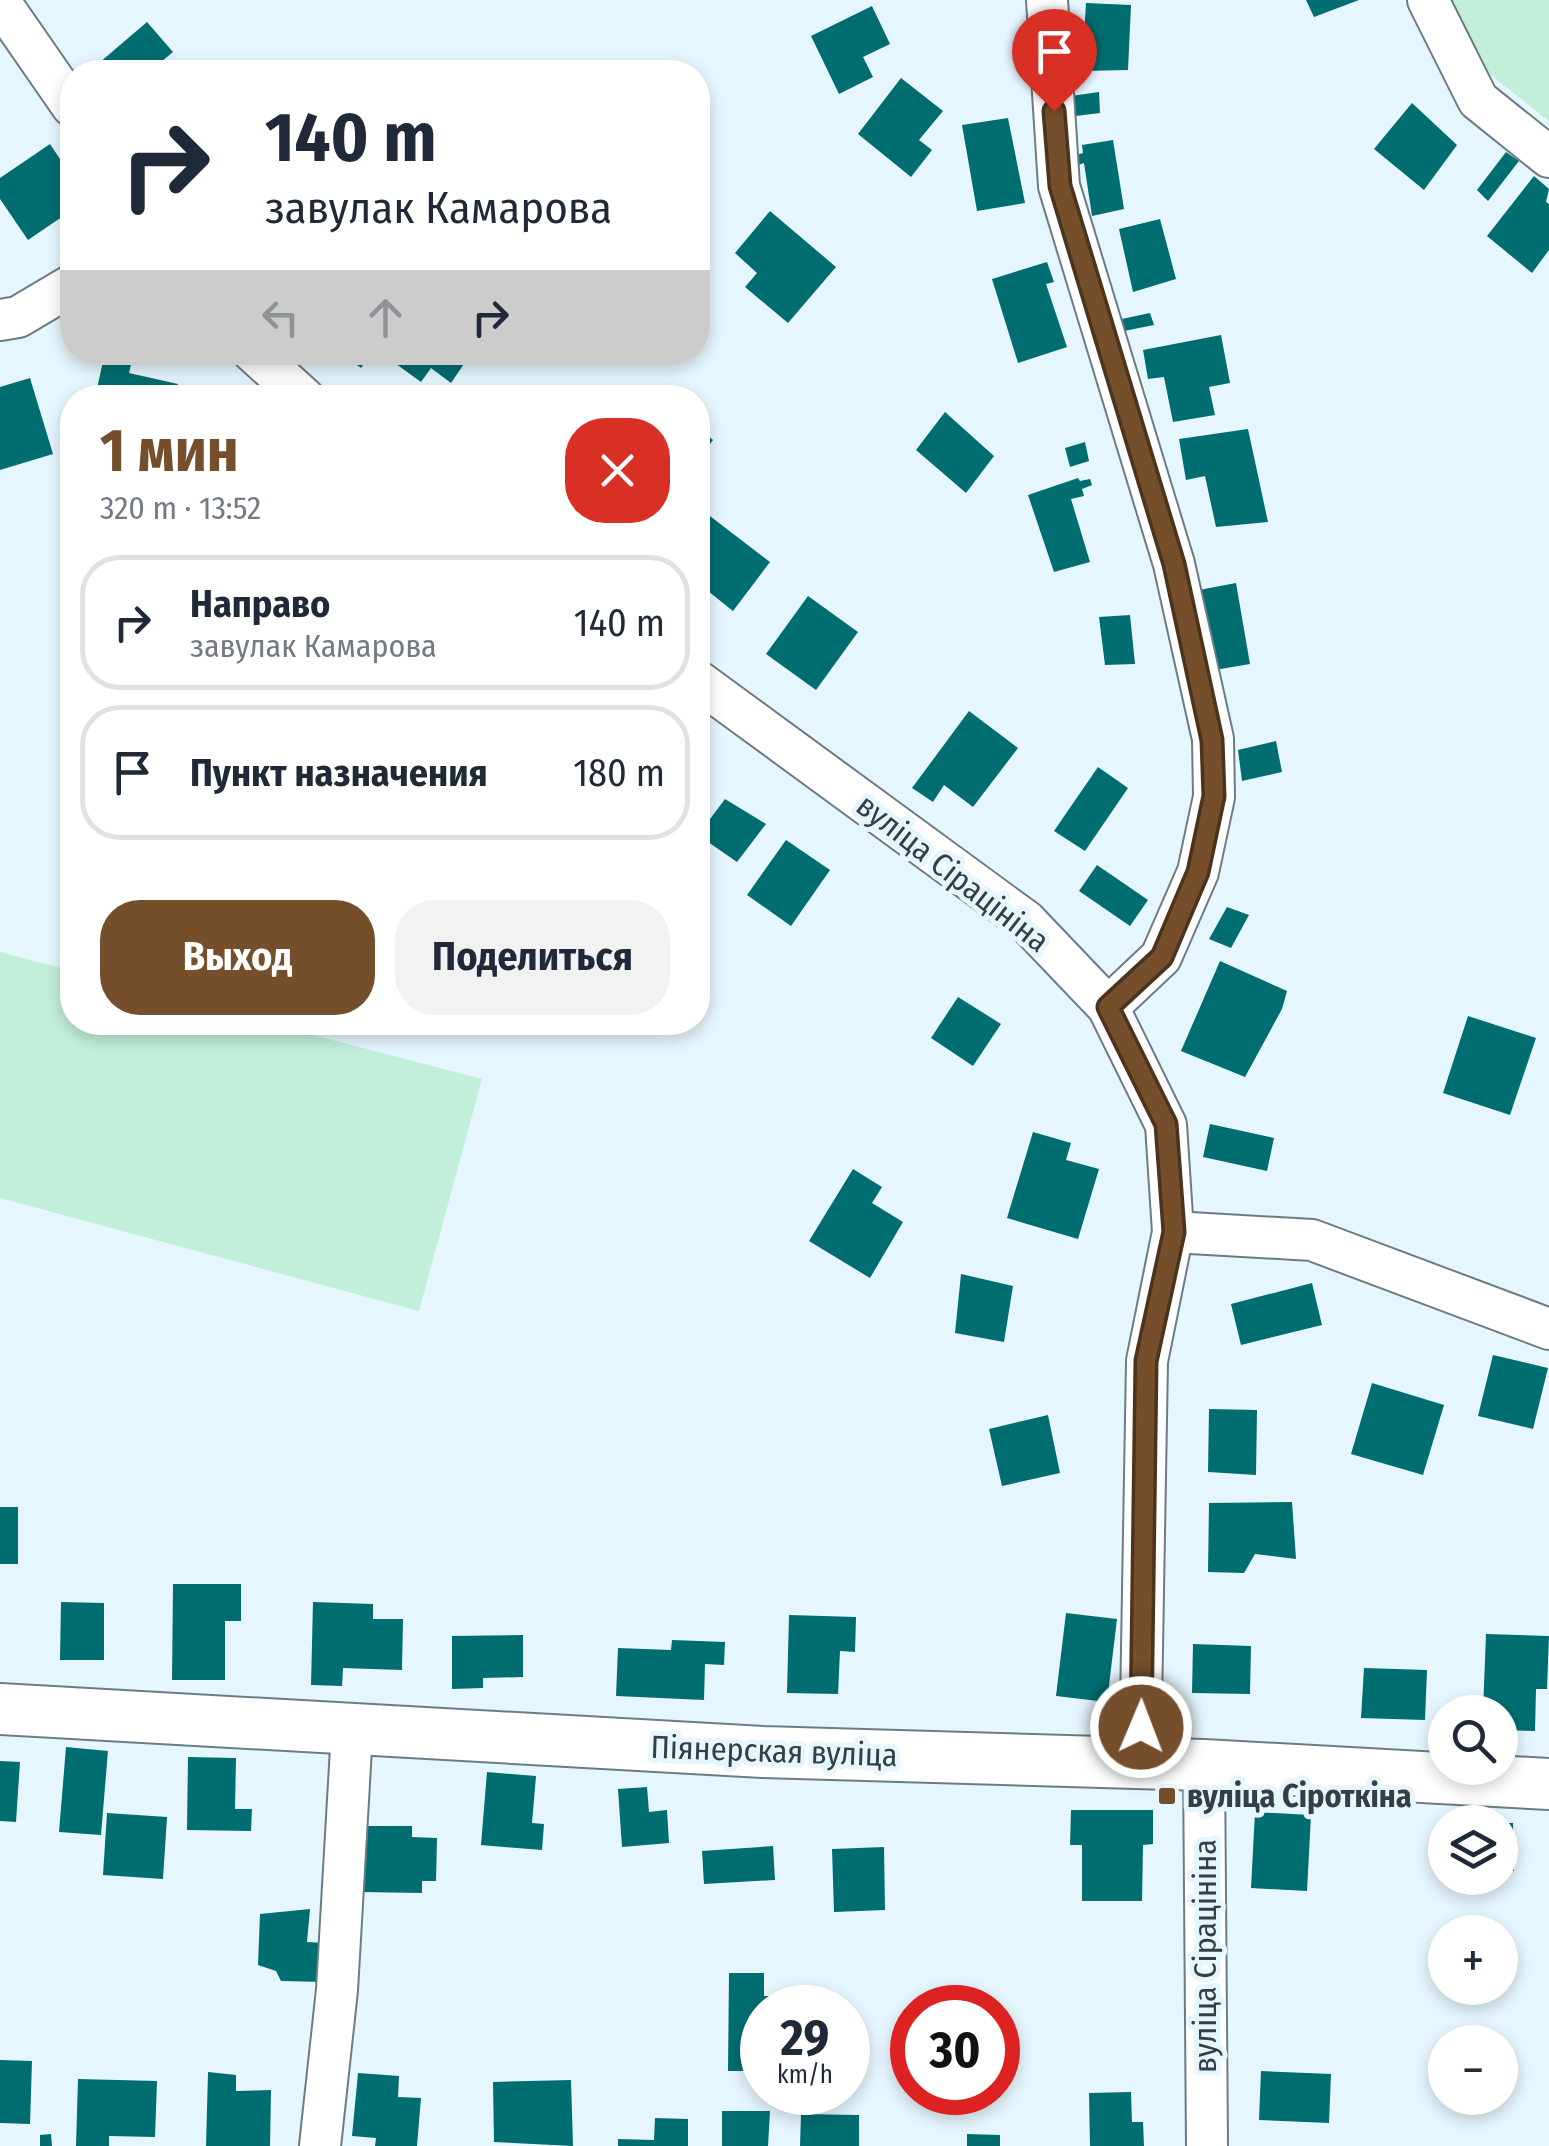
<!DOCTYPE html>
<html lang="ru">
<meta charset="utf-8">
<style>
:root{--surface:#fff;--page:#f2f2f3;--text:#1f2937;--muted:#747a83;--line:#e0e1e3;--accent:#754e2b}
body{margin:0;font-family:"Fira Sans Condensed",sans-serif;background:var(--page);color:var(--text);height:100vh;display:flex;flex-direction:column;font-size:38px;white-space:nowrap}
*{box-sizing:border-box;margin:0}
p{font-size:32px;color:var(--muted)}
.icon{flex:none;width:55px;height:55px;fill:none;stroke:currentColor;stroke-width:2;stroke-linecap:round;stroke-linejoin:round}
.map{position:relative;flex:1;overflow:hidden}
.drawer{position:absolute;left:60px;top:385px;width:650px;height:650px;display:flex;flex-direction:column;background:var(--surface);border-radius:40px;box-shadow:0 5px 15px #0003}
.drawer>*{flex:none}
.hud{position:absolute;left:60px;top:60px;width:650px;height:305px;border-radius:40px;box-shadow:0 5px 15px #0003;background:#fff;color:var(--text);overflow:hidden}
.controls{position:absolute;left:1428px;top:1695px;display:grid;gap:20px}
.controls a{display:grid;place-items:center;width:90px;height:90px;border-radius:50%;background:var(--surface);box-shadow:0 5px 15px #0003;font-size:50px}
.speed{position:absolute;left:740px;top:1985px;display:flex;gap:20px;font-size:50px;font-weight:700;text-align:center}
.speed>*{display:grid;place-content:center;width:130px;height:130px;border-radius:50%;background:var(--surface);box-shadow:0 5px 15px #0003;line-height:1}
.speed small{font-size:25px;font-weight:400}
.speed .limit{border:15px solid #d22;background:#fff;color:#111}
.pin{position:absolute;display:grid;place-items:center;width:85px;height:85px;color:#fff;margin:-102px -42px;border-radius:50% 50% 50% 0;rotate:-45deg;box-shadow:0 0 10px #0007}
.pin .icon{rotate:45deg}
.me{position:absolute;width:110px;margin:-55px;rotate:1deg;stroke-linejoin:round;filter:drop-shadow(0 0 8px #0008)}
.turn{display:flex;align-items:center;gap:35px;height:210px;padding:0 40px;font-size:45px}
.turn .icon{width:130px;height:130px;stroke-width:2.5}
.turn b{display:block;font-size:70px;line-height:85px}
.lanes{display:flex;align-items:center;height:95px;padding:0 40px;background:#0003;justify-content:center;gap:50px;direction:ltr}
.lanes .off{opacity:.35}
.round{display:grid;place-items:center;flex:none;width:105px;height:105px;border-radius:40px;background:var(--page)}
.head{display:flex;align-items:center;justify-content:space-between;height:170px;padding:0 40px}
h1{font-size:60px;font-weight:700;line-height:75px;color:var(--accent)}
.button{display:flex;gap:20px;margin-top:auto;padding:20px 40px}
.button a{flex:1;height:115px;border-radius:40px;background:var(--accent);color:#fff;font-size:40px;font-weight:700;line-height:115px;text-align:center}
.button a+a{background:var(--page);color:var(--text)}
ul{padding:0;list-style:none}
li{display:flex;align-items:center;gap:30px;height:135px;margin:0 20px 15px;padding:0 20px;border:5px solid var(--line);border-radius:40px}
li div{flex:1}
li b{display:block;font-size:38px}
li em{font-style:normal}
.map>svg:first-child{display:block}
.green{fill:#c2efd9}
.building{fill:#006d70}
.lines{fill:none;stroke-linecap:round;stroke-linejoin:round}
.minor-casing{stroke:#6b7c86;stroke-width:44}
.tertiary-casing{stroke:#6b7c86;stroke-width:54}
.minor{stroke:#fff;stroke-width:40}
.tertiary{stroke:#fff;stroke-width:50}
.route-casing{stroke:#4c331c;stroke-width:25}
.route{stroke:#754e2b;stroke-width:18}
.poi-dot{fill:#754e2b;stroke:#e6f6fe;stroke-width:4}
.labels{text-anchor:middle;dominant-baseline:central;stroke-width:10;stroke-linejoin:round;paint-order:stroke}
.street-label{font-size:32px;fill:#363e42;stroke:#e6f6fe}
.poi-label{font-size:32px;font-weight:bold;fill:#363e42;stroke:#e6f6fe;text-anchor:start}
</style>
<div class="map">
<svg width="1549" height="2146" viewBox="0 0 1549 2146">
<rect width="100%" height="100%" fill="#e6f6fe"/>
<g class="green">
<path d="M1452,0H1549V121L1482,68Z"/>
<path d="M0,952L72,971V1022L267,1023L482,1079L419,1311L0,1198Z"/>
</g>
<g class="building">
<path d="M1306,0H1359L1314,17Z"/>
<path d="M1086,3L1131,5L1128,70L1082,71Z"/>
<path d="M872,6L890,44L863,57L873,77L839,94L811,36Z"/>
<path d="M147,22L173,52L149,72H107L99,63Z"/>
<path d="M901,78L943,111L919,140L932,150L911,177L858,134Z"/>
<path d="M1099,92L1100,113L1067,117L1064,97Z"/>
<path d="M1412,103L1457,145L1424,190L1374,149Z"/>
<path d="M1008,118L1025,203L977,211L962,125Z"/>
<path d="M698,130L708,138L698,150Z"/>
<path d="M1113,140L1124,209L1092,216L1084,163L1078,165L1076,155L1083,153L1082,145Z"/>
<path d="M50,144L72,177V210L28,240L0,199V178Z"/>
<path d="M1506,152L1519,161L1488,201L1477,190Z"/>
<path d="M1534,176L1549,189L1546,202L1549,204V250L1532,273L1487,236Z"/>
<path d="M770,211L836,267L788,323L745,287L757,273L735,253Z"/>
<path d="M1160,219L1176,279L1133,292L1119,229Z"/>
<path d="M1047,262L1054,282L1046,284L1067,347L1018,363L992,279Z"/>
<path d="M1150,313L1154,325L1119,332L1117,320Z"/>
<path d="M1221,335L1230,383L1209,387L1215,415L1173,422L1164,377L1148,379L1143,350Z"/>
<path d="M105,352H134L129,373L178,384L174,398H95Z"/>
<path d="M340,352H372L361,368Z"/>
<path d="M398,352H472L451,383L431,368L421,382L392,361Z"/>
<path d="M30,378L53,454L0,470V387Z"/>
<path d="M945,412L994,456L966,493L916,450Z"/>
<path d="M698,428L713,440L698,460Z"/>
<path d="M1248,429L1268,522L1216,527L1205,476L1186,480L1179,439Z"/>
<path d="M1085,442L1089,461L1070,467L1065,448Z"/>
<path d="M1078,478L1080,481L1090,479L1092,485L1082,489L1084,496L1071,499L1090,562L1054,572L1028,495Z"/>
<path d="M706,513L770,562L733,611L698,583V525Z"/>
<path d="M1236,583L1250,664L1209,671L1194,591Z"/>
<path d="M808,596L858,632L816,690L766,654Z"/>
<path d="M1130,615L1135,664L1105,665L1099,617Z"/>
<path d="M969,711L1018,748L973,807L944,785L933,802L912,788Z"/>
<path d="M1276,741L1282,772L1242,781L1238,750Z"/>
<path d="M1098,767L1128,788L1085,851L1054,831Z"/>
<path d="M725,799L766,824L737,862L698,835Z"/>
<path d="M786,840L830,870L791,926L747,895Z"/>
<path d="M1097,865L1148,900L1130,926L1079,891Z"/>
<path d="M1227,907L1249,915L1231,948L1209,939Z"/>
<path d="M1220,961L1287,991L1282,1009L1245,1077L1181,1051Z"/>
<path d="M958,997L1001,1024L973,1066L931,1038Z"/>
<path d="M1468,1016L1536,1038L1510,1115L1443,1093Z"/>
<path d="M1210,1124L1274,1138L1267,1171L1203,1157Z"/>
<path d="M1033,1132L1071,1143L1066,1160L1099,1169L1078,1239L1007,1218Z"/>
<path d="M853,1169L882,1187L872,1203L903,1222L870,1278L809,1241Z"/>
<path d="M961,1274L1013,1286L1004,1342L955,1333Z"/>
<path d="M1312,1283L1322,1325L1241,1345L1231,1304Z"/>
<path d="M1493,1355L1548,1368L1533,1429L1478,1416Z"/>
<path d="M1372,1383L1444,1405L1423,1475L1351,1454Z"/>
<path d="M1209,1409L1257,1410L1256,1475L1208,1472Z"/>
<path d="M1048,1415L1060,1473L1002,1486L989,1429Z"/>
<path d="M1292,1502L1296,1559L1255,1554L1244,1573L1208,1572L1209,1503Z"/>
<rect x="0" y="1507" width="18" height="57"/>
<path d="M173,1584H241V1621H225V1680H172Z"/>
<path d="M61,1602L104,1603V1660H60Z"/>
<path d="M313,1602L373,1604V1619H403L402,1670L343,1668L342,1686L311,1685Z"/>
<path d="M1066,1613L1117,1619L1107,1702L1056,1696Z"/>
<path d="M789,1615L856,1617L855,1652L840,1651L838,1694L787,1693Z"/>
<path d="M1486,1634L1549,1636L1547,1689H1536L1535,1731L1500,1730V1712H1483Z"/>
<path d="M523,1635V1677L483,1678V1688L452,1689V1636Z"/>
<path d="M672,1640L725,1642L724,1665L705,1664L704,1700L616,1696L618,1648L671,1650Z"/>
<path d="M1193,1644L1251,1646L1250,1694L1192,1693Z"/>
<path d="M1364,1668L1427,1670L1425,1720L1361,1718Z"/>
<path d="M66,1747L108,1751L101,1835L59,1832Z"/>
<path d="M188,1757L236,1758L235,1809H252L251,1831L187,1830Z"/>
<path d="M0,1761L20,1762L16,1822L0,1821Z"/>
<path d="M487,1772L536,1776L532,1823L544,1824L542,1850L481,1845Z"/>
<path d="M647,1787L649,1812L667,1810L669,1843L622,1847L618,1789Z"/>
<path d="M1071,1810H1153V1844L1143,1845L1142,1901H1082V1845H1070Z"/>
<path d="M1255,1812L1311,1815L1307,1891L1251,1888Z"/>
<path d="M107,1813L167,1817L163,1879L103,1875Z"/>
<path d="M1500,1823H1513L1514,1871H1500Z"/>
<path d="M362,1826H412V1837L437,1838L436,1881H422V1893L361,1892Z"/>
<path d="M773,1846L775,1880L704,1884L702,1851Z"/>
<path d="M884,1847L885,1910L834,1912L832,1849Z"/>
<path d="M310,1909L307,1942L325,1943L324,1982L281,1981L276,1971L258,1965L260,1914Z"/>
<path d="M729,1973H764V1996H814V2008H762V2048H756V2071H728Z"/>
<path d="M0,2060L32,2061L30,2124L0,2123Z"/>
<path d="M1261,2071L1331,2074L1329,2123L1259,2120Z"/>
<path d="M208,2072L236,2075V2091L271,2090L270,2146H206Z"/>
<path d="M358,2073L399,2076L398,2097L421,2098L417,2146H375L376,2138L352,2136Z"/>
<path d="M78,2079L157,2081L155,2137L109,2136V2146H76Z"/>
<path d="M571,2080L573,2146L494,2142L493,2082Z"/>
<path d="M1131,2092L1132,2122H1143L1144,2146H1090L1089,2093Z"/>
<path d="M722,2111H770L768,2146H722Z"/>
<path d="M801,2114L859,2115V2146H800Z"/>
<path d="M655,2118L688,2119V2146H618V2139L654,2140Z"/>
<path d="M51,2134L52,2146H40V2135Z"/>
<path d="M967,2134L1000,2135V2146H967Z"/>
</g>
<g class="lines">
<defs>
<g id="minor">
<path d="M1047,0L1059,186L1174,564L1213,739L1214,797L1198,872L1161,957L1108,1007"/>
<path d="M1428,0L1478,100L1549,157"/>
<path d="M0,2L72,106"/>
<path d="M0,320L18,317L72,285"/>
<path d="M253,352L304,398"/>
<path d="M698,681L1026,921L1108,1007L1166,1125L1173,1232L1147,1361L1140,1764"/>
<path d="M1173,1232L1312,1240L1549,1329"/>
<path d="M1204,1765L1207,2146"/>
<path d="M320,2146L337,1990L352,1731"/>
</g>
<path id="tertiary" d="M0,1709L763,1752L1204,1765L1549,1784"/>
</defs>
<use href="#minor" class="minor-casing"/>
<use href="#tertiary" class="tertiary-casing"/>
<use href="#minor" class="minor"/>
<use href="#tertiary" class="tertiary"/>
</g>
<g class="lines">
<defs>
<path id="route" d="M1054,111L1060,186L1174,564L1212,740L1214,796L1198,872L1162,957L1108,1007L1166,1124L1174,1232L1146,1361L1141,1727"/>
</defs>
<use href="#route" class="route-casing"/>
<use href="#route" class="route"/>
</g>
<rect class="poi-dot" x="1157" y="1786" width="20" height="20" rx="5"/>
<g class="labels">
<g class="street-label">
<text transform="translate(953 873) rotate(38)">вуліца Сірацініна</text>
<text transform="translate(774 1751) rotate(2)">Піянерская вуліца</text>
<text transform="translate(1205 1956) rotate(-90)">вуліца Сірацініна</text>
</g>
<g class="poi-label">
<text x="1187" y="1796">вуліца Сіроткіна</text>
</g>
</g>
</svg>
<div class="controls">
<a><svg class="icon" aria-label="search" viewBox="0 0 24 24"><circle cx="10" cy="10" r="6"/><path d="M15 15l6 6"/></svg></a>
<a><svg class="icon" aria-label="layers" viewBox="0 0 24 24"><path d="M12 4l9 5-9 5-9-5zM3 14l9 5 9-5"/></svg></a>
<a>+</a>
<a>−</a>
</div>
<div class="speed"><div>29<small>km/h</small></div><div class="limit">30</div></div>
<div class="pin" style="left:1054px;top:111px;background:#d93025"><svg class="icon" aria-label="arrive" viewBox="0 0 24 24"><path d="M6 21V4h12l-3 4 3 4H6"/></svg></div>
<svg class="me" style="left:1141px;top:1727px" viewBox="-20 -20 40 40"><circle r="17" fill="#754e2b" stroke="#fff" stroke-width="3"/><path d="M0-11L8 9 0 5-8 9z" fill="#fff"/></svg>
<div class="hud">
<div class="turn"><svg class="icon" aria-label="right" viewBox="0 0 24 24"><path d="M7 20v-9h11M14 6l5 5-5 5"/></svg><div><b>140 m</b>завулак Камарова</div></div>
<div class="lanes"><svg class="icon off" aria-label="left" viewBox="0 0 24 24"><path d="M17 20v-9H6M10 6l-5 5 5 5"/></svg><svg class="icon off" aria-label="ahead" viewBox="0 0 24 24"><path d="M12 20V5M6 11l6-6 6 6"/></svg><svg class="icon" aria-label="right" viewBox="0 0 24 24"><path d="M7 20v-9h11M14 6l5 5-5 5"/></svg></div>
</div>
<section class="drawer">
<div class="head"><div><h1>1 мин</h1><p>320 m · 13:52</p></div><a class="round" style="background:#d93025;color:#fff"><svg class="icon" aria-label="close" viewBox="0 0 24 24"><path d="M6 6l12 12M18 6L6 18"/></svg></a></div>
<ul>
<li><svg class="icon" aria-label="right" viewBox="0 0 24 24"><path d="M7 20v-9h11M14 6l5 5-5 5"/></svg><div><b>Направо</b><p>завулак Камарова</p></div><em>140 m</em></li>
<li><svg class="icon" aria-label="arrive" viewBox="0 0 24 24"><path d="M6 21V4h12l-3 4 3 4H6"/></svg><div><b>Пункт назначения</b></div><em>180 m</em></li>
</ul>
<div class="button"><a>Выход</a><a>Поделиться</a></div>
</section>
</div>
